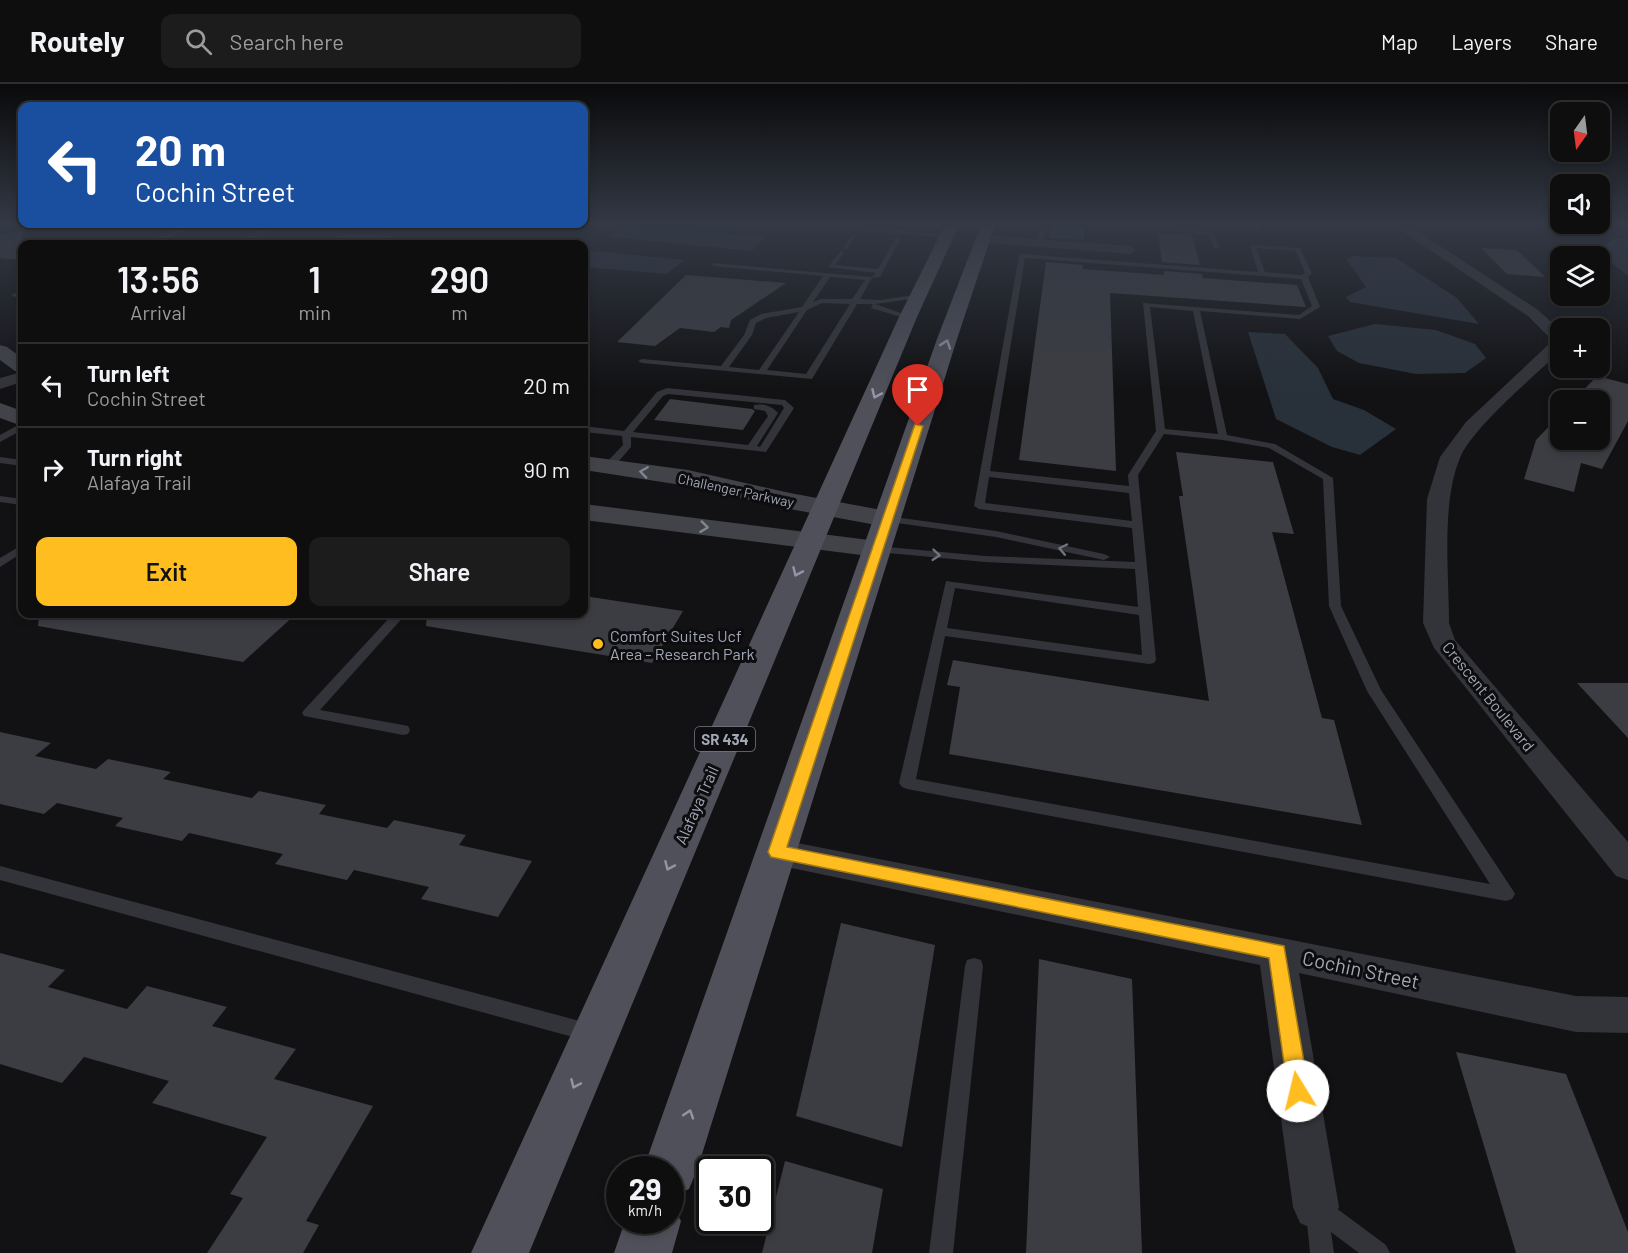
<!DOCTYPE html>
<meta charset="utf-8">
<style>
:root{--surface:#0e0e0f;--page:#1c1c1d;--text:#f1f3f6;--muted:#9b9c9e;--line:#2e2e2f;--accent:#ffbd1f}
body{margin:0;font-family:Barlow,sans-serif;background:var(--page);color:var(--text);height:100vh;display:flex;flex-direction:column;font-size:22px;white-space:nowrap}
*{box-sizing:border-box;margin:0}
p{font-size:20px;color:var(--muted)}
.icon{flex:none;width:33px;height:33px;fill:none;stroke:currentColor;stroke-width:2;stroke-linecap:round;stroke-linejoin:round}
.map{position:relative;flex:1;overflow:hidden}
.drawer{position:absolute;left:18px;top:156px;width:570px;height:378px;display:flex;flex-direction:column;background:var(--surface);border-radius:12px;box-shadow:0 3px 9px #0003,0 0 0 2px var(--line)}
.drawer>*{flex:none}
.guide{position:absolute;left:18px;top:18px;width:570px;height:126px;border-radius:12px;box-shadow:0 3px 9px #0003,0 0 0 2px var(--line);background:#1a4fa0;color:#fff;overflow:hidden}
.needle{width:39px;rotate:194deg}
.tools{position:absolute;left:1550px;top:18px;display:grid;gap:12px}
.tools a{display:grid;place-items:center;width:60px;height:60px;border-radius:12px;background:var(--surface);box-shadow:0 3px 9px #0003,0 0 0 2px var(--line);font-size:30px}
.speed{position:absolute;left:606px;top:1072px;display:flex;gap:12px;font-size:30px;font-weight:700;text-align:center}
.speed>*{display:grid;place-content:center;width:78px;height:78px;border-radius:50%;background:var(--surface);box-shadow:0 3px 9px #0003,0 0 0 2px var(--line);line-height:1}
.speed small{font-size:15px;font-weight:400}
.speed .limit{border:3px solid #111;border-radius:9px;background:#fff;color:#111}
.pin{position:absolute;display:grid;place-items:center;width:51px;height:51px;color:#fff;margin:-62px -26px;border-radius:50% 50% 50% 0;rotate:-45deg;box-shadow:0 0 6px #0007}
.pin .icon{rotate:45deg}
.me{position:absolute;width:66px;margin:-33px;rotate:351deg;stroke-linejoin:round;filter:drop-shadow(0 0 4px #0008)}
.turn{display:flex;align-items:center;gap:21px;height:126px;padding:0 18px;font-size:27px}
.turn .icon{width:78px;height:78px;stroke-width:2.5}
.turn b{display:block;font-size:42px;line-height:51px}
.eta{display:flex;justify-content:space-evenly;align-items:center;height:102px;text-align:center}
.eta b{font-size:36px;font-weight:600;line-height:42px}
.button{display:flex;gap:12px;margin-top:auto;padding:12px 18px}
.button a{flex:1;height:69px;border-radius:12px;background:var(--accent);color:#111;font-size:24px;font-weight:600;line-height:69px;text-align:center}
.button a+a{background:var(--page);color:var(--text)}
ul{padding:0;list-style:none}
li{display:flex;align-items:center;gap:18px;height:84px;padding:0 18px;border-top:2px solid var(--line)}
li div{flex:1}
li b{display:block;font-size:22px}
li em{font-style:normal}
header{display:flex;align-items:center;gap:36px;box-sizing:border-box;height:84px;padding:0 30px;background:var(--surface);border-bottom:2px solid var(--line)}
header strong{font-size:28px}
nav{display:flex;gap:33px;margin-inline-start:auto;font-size:21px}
.search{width:420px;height:54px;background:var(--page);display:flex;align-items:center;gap:15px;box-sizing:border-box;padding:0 21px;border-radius:12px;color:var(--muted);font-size:22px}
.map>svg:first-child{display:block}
.water{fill:#283039}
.building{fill:#3c3d42}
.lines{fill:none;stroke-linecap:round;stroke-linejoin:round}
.service{fill:#333439;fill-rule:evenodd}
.minor{fill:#333439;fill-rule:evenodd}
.secondary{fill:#414349;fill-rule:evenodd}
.primary{fill:#4f5059;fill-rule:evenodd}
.oneway{stroke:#9296a3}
.oneway2{stroke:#818590}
.oneway3{stroke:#71747e}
.route{fill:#ffbd1f;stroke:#a67b14;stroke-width:1.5}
.poi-dot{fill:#ffbd1f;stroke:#0d0d0f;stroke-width:2}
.labels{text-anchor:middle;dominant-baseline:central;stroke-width:6;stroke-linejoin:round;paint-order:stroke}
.far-street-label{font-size:14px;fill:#a3a8b6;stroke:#0d0d0f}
.shield{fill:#0d0d0f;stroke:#767a84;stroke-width:1.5}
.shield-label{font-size:15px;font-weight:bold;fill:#a3a8b6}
.poi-label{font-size:16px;fill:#a3a8b6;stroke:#0d0d0f;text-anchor:start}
.street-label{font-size:16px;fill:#a3a8b6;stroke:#0d0d0f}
.near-street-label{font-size:20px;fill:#a3a8b6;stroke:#0d0d0f}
</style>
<header>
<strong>Routely</strong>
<div class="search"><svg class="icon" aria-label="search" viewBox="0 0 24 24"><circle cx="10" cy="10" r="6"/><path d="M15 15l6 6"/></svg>Search here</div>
<nav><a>Map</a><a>Layers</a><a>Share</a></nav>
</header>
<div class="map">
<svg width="1628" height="1169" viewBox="0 0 1628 1169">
<rect width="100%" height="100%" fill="#121214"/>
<g class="water">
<path d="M625,141H633L765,153L752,167L608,153Z"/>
<path d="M347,150L387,151L395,156L390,160H316Z"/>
<path d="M1628,154V192L1599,169L1612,155Z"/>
<path d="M584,166L685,176L666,190L584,183Z"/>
<path d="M1355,172L1396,174L1457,214L1479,240L1350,218L1346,213L1366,203L1346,175Z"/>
<path d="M1375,240L1436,246L1475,260L1486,274L1465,289L1416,290L1359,279L1337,267L1328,252Z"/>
<path d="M1248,248L1285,250L1318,284L1333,315L1364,326L1396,345L1360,371L1332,363L1276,335Z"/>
</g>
<g class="building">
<path d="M1051,141L1084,144V156L1049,154Z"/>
<path d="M22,147V176L0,174V150Z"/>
<path d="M1158,149L1192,151L1200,181L1162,178Z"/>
<path d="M1481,164L1517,166L1545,193L1507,190Z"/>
<path d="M1046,178L1083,181V185L1164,191V187L1202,190L1203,194L1297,201L1306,223L1110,209L1116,387L1019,376Z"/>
<path d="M686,191L786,199L731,236L729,244L721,243L714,248L680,244L655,262L617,258Z"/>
<path d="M1597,292L1628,300V337L1602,385L1581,379L1574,408L1524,395L1536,356L1560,331V356H1599V316H1574Z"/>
<path d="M670,315L752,325L755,327L743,346L654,336Z"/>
<path d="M1176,368L1273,378L1294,450L1272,448L1322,634L1334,636L1362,741L949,670L960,603L947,601L953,576L1209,617L1179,412H1183Z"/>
<path d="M584,512L683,527L652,579L426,542L427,530H584Z"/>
<path d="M39,530H296L243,578L38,542Z"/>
<path d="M1577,599H1628V654Z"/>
<path d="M0,648L51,659L35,672L96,685L108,675L171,688L163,695L252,714L259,707L326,721L319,730L387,744L394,736L466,751L459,761L532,777L498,833L421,815L429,803L354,786L347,796L275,780L283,770L189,749L182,757L115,742L123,734L57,719L44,730L0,720Z"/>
<path d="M841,839L935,861L902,1063L796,1032Z"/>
<path d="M0,869L65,886L48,903L127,925L147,902L227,923L212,942L296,965L274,995L373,1022L306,1137L319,1141L303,1169H207L243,1114L230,1110L267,1053L152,1019L169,997L84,973L62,999L0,980Z"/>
<path d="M1039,875L1132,895L1142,1169H1026Z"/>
<path d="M1456,968L1566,990L1628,1148V1169H1516Z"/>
<path d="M785,1077L883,1105L872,1169H762Z"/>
</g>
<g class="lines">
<g class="service">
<path d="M189,141H199L165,155L211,158L214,160L157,158L143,160Z"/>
<path d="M274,141H283L239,160H232Z"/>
<path d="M1041,141H1047L1043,159L1040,161L1037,159Z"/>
<path d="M1130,141L1186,144V141H1192V145L1214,149L1219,163L1214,164L1209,151Z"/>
<path d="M1253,141H1259L1261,150H1257Z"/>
<path d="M847,142L947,150L950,152L947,154L845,145Z"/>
<path d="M852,150L857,151L847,165H843Z"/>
<path d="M896,153L901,154L880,193L872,194L860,215L881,216L921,210V214H918L875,220L912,233L908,235L871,224L873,220H857L812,295L642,279L638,277L642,275L721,282L744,251L750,236L761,230L802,223L823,192L713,182L711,179L872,193L876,189L828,183L841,167L844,169L835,181L878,185ZM830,193L865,196L852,215H821L813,218ZM822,219L850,220L806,290L767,286L807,226ZM799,228L759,286L729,283L752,251L756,239L766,234Z"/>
<path d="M1250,161L1300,164L1312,189L1308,193L1320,223L1300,235L1200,227L1227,351L1275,360L1333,394L1341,522L1381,606L1512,805L1515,810L1512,815L1506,817L907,705L902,703L899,699L946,497L1138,523L1135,485L985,478L877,468L871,465L877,462L985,472L1135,478L1132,444L979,425L974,422L1019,172L1022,170L1258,188ZM1256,164L1296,167L1305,189L1302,191L1265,188ZM1025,174L1301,195L1312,222L1299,231L1143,219L1156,347L1128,391L1129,402L990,387ZM1150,223L1193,227L1218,350L1165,345ZM1164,350L1223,356L1269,364L1323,395L1329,522L1367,607L1490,800L916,695L945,552L1149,580L1154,579L1156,576L1138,391ZM989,393L1129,409L1132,437L985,419ZM955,504L1139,531L1142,571L947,544Z"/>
<path d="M22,206V210L15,213L11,211Z"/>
<path d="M667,304L785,316L794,324L766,368L631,353V363L612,385H604V381L623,361L622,352L584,348V342L624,347L657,308ZM668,310L782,321L784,324L760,363L757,362L778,329C772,322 763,319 754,321V325L765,327L768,332L748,361L633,348L663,312Z"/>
<path d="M22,339V346L0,358V351Z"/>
<path d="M0,373L22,376V382L0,379Z"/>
<path d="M0,412L22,415V421L0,418Z"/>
<path d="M887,432L996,447L1104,470L1110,473L1104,476L996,453L883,437L882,435Z"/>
<path d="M22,461V469L0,483V474Z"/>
<path d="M393,530H406L320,626L403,641L408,642L410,646L408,650L403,651L304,632L302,629L304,626Z"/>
<path d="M0,782L591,940L598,942L601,949L598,956L591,958L0,796Z"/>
<path d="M974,874L981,876L983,882L953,1169H929L965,882L967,876Z"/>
<path d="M1320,1115L1328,1118L1386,1161L1390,1169H1359L1331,1148L1334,1169H1310L1306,1128L1309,1120Z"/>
</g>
<g class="minor">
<path d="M1393,141H1408L1538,226L1560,246V267C1535,292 1472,344 1460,374C1441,419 1449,490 1449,539L1455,556L1628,758V796L1616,792L1434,564L1423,539L1427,415L1440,373L1466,338L1548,261V252L1528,232Z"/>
<path d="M983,151L1130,162L1136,166L1130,170L979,158L977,155L979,152Z"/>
<path d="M22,288V298L0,305V294Z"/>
<path d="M777,755L1576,912L1628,913V949L1576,948L1299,889L1339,1123L1332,1139L1316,1146L1300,1139L1293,1123L1260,881L777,781L765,778L760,768L765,758Z"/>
</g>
<g class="secondary">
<path d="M0,261L7,263L22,274V289L15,287L0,276Z"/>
<path d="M0,319L22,327V342L0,334Z"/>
<path d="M584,372L688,386L790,409L887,427L896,429L900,435L896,441L887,443L790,425L688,402L584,386Z"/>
<path d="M584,420L877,457L887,459L891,465L887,471L877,473L584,436Z"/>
</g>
<g class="primary">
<path d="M945,141H959L917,233L529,1169H471L899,233Z"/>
<path d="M981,141H995L957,255L697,1086L689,1105L670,1113V1086H643L937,255Z"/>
<path d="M670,1116L681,1137L672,1169H614L625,1137H670Z"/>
</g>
</g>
<defs><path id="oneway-chevron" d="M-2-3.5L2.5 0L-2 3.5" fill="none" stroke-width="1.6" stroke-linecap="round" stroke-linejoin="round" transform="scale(1.5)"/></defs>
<g class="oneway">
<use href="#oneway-chevron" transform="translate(946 260) rotate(-71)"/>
<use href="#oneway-chevron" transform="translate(876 310) rotate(114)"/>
<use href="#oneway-chevron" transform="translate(797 488) rotate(114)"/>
<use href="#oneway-chevron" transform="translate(669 782) rotate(114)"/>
<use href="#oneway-chevron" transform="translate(575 1000) rotate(114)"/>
<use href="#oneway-chevron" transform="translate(689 1030) rotate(-72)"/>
</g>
<g class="oneway2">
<use href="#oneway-chevron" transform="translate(644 388) rotate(-172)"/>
<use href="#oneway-chevron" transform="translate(704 443) rotate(7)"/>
</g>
<g class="oneway3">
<use href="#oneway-chevron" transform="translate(1063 465) rotate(-168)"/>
<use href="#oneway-chevron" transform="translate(936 471) rotate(5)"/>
</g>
<linearGradient id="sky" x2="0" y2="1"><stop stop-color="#0a0a0b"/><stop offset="0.46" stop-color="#333945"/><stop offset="1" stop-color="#333945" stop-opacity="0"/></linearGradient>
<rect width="1628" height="305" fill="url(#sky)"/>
<path class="route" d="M915,340L923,342L787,763L1284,862L1309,1007L1306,1014L1298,1017L1291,1014L1288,1007L1269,874L771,773L768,768Z"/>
<circle class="poi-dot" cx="598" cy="560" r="6"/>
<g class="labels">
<g class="far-street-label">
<text transform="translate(736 406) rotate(12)">Challenger Parkway</text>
</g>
<rect class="shield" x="695" y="643" width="60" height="24" rx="4.5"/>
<g class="shield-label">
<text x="725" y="655">SR 434</text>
</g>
<g class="poi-label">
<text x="610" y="551">Comfort Suites Ucf<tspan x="610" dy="18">Area - Research Park</tspan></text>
</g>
<g class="street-label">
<text transform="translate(1489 612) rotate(51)">Crescent Boulevard</text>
<text transform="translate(696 721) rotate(-66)">Alafaya Trail</text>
</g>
<g class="near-street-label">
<text transform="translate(1361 885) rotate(12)">Cochin Street</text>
</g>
</g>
</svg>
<div class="tools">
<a><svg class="needle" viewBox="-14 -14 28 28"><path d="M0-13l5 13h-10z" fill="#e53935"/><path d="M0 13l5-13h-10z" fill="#9b9c9e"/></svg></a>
<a><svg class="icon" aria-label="sound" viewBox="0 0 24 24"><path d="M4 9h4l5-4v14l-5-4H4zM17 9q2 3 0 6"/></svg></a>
<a><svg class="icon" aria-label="layers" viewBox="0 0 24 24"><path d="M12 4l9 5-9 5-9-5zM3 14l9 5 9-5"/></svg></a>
<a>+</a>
<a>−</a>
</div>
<div class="speed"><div>29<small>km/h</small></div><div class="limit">30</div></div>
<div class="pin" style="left:918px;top:342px;background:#d93025"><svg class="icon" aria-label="arrive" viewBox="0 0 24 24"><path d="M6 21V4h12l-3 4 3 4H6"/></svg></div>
<svg class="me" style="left:1298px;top:1007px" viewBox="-20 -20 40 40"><circle r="19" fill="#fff"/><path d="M0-13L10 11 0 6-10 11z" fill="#ffbd1f"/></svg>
<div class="guide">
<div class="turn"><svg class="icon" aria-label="left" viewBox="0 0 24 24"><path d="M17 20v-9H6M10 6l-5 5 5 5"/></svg><div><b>20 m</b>Cochin Street</div></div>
</div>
<section class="drawer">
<div class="eta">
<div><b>13:56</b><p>Arrival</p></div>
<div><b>1</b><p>min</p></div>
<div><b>290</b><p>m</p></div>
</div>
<ul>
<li><svg class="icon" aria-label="left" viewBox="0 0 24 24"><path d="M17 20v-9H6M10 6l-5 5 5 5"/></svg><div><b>Turn left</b><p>Cochin Street</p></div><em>20 m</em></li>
<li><svg class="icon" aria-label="right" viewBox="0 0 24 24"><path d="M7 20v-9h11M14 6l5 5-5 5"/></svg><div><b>Turn right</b><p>Alafaya Trail</p></div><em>90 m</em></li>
</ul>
<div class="button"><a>Exit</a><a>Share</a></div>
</section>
</div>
